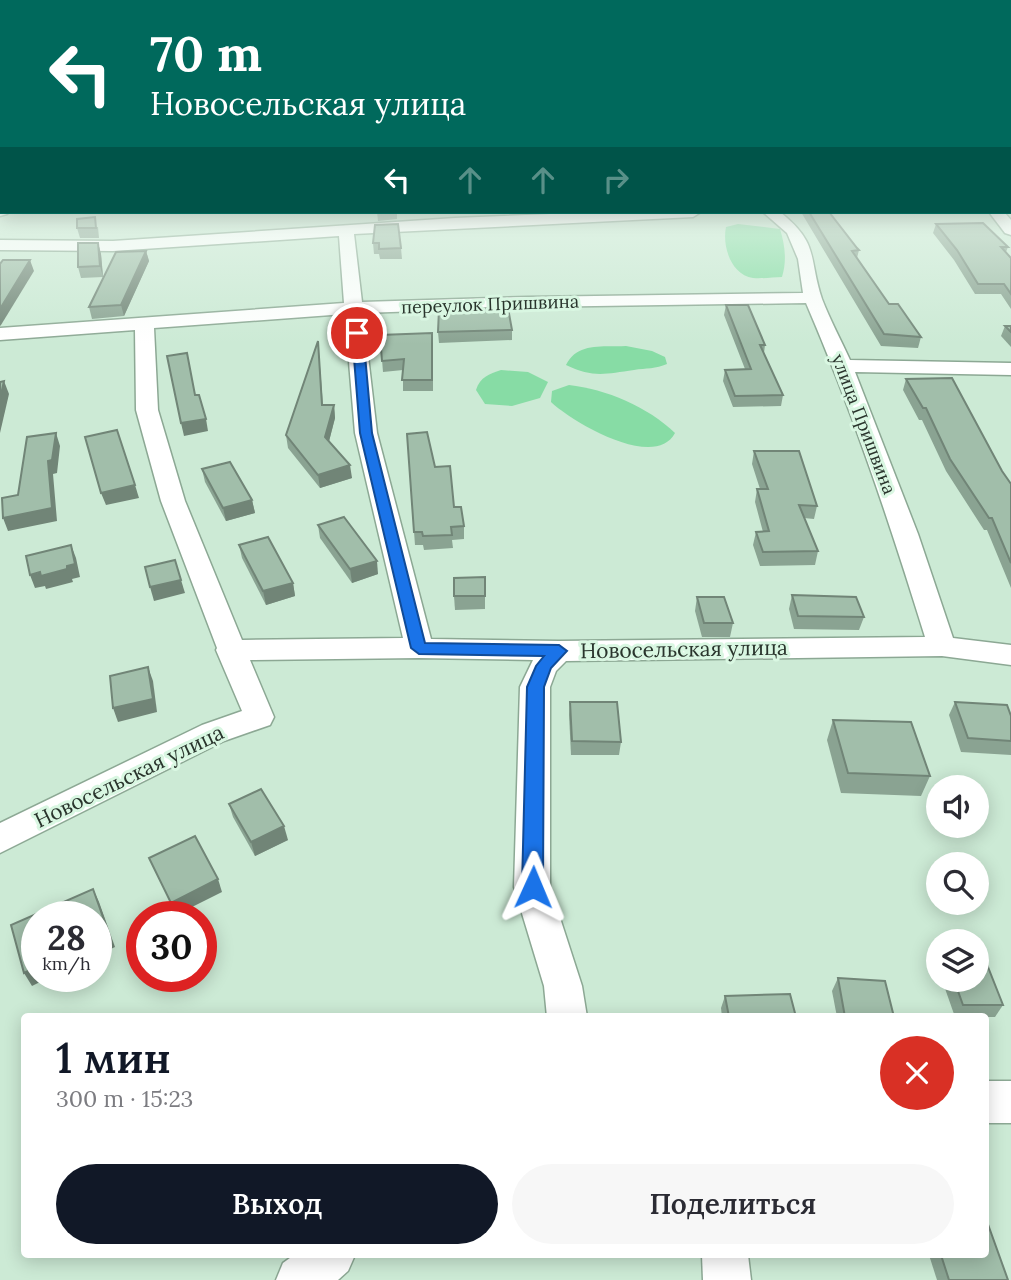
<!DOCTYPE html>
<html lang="ru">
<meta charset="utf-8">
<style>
:root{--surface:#fff;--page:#f7f7f7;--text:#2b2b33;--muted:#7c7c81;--accent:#111827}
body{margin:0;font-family:Lora,serif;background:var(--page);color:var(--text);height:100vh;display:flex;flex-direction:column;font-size:26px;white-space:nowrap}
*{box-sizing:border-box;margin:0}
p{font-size:23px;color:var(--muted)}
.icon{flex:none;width:38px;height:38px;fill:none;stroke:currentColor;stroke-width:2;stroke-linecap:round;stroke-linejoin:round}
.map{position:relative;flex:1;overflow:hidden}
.details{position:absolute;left:21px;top:1013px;width:968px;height:245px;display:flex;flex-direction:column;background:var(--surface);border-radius:7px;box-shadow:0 4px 18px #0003}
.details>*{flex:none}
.top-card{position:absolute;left:0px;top:0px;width:1012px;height:214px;box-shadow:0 4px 18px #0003;background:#00695c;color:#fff;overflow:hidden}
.fabs{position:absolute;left:926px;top:775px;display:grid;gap:14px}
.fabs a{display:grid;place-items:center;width:63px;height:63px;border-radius:50%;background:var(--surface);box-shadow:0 4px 18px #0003;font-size:35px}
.speed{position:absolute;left:21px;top:901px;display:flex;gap:14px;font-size:35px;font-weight:700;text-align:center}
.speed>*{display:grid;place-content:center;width:91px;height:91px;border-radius:50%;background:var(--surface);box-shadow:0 4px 18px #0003;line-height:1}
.speed small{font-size:18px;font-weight:400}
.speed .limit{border:10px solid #d22;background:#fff;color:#111}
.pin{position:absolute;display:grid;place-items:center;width:60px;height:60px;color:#fff;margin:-30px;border:4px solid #fff;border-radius:50%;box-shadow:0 2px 7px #0007}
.me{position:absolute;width:77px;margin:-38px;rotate:1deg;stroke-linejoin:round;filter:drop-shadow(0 0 5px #0008)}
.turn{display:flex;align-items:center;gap:24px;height:147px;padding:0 35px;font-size:32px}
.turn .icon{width:91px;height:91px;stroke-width:2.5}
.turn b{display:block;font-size:49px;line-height:60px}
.lanes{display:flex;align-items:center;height:66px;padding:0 35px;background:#0003;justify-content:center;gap:35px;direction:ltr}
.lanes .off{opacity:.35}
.round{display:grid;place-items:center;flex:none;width:74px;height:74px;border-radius:37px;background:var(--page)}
.overview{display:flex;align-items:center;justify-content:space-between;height:119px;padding:0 35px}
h1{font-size:42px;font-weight:600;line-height:52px;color:var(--accent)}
.action{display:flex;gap:14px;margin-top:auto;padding:14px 35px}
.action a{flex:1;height:80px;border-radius:42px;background:var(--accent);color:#fff;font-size:28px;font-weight:600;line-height:80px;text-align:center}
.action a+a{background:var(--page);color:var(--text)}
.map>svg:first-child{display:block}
.water{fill:#87dca5}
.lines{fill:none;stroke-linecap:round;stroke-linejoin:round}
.minor-casing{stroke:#8ca894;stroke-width:3}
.minor{fill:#fff;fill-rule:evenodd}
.wall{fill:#8aa392}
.shaded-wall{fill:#718577}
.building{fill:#a1beaa;stroke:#718577;stroke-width:2}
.route{fill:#1a73e8;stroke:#114b97;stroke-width:2}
.labels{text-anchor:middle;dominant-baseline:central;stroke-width:6;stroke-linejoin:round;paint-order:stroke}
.far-street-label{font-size:18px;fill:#29342c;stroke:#d9f7e2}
.street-label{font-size:21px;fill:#29342c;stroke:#d9f7e2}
</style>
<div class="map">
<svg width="1011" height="1280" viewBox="0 0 1011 1280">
<rect width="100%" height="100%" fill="#ccead5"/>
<g class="water">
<path d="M738,224L780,229C785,245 787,261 782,277C773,277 762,279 753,278C731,275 722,246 726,227Z"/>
<path d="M626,346L652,351L665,357L667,364C656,369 646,368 634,370C605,374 593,378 566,365C577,342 603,347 626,346Z"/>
<path d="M501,370L528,372L548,382L540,398L512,406L485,404L476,390C480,377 489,374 501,370Z"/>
<path d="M569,385C606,389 648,407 675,433C655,471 572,422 551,402L552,391Z"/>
</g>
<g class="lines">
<defs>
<g id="minor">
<rect x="1010" y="194" width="1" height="8"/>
<path d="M0,206L2,212H9L7,214L0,216Z"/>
<path d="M599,212H701L693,217L354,234L362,302L528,297L803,293L798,259L787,233L763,212H780C820,244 808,257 822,299C830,320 841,340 850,360L1011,363V375L855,372L918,534L953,638L1011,645V665L942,656L566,661L556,671L550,687V887L582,986L587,1017H547L544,986L514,887L520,687L533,660L419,658L250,660L274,717L270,725L224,741L0,853V823L202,725L242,711L216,650L217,648L161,501L136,410L135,330L0,340V328L344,303L339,236L113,251L0,250V240L113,241L455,218ZM806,303C853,412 890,524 925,637L559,641L431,639L377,433L363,313L528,307ZM345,314L355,433L403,638L242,640L185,501L158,410L154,328Z"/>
<path d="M989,212H1004L1011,220V235L1005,233Z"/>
<rect x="985" y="1081" width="26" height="42"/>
<path d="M294,1255H355L348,1271L338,1280H276L283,1263Z"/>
<path d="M702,1255H748L751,1280H703Z"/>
</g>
</defs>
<use href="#minor" class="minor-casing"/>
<use href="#minor" class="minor"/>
</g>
<g class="wall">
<path d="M377,212H397V219L378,221Z"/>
<path d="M801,212H829L859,250L857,258L889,304L921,337L918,348L881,346Z"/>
<path d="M936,224L1008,247L1006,252L1011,258V309L1001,294H975L954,260L933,233Z"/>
<path d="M375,225L401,248L402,259H380L379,254H374L373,243Z"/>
<path d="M98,227L99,238H80L77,228Z"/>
<path d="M98,243L101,254L103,277L81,278L78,267Z"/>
<path d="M146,251L149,261L124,316L92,319L89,307Z"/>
<path d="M726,305L765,345L764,353L783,395L781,406L733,407L723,381L725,370L745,369L724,315Z"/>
<path d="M1005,326H1011V347L1001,336Z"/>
<path d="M512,330V340L439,343L438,332Z"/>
<path d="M380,335L433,343V391H403V370L383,372Z"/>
<path d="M319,353L323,405H334L335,418L329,441L352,478L320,488L288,448L286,435Z"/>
<path d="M906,379L1002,471L1011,484V588L987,530H984L946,471L922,420H919L903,390Z"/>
<path d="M407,434L435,467L464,526V539L452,540L453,548L424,550L423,545H415Z"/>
<path d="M754,451L817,506L814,519L804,518L818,551L815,565L760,566L753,545L756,532H763L755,502L757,489H760L752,464Z"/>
<path d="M202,469L252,500L255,513L226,521L205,482Z"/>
<path d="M318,525L378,574L352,583L320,538Z"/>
<path d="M239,545L293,583L295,596L266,605L242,558Z"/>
<path d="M485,577V609L455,610L454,596Z"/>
<path d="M792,595L864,617L859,630L794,629L789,609Z"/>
<path d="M697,597L733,623L730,637H702L695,611Z"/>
<path d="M570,702L621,742L619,755H571L569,715Z"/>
<path d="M955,702L1011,716V755L961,752L949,715Z"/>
<path d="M833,720L930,776L921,796L841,793L827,740Z"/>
<path d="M229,804L288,840L255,856L233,817Z"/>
<path d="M838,978L894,1017H837L832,991Z"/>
<path d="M942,980H976L1003,1005L995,1017H955Z"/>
<path d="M725,996L796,1017H722L721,1008Z"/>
<path d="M929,1255H985L1008,1280H937Z"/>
</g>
<g class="shaded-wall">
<path d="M98,243L101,254L103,277L100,266Z"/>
<path d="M146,251L149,261L124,316L121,305Z"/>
<path d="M30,260L34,271L1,325L0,326V309Z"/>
<path d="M4,381L9,394L0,433V399Z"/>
<path d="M334,405L335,418L327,449L325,437Z"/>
<path d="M206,419L208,431L184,436L181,423Z"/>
<path d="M56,433L60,446L57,473L53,474L57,521L8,531L3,518L48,461Z"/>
<path d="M350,465L352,478L320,488L318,475Z"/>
<path d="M135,485L139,498L106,505L101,493Z"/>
<path d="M252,500L255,513L226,521L223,508Z"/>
<path d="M71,545L76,558L80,577L72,579L73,582L46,589L45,586L35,588L30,575L67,566Z"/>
<path d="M377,561L378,574L352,583L350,569Z"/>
<path d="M181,580L185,593L154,601L150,587Z"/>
<path d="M293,583L295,596L266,605L263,591Z"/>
<path d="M148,667L153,681L157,712L118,722L113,708Z"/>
<path d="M284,826L288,840L255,856L251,842Z"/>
<path d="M218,879L222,892L176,915L171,903Z"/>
<path d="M93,889L99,902L115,947L96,956Z"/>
<path d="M37,967V976H52L32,986L24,973Z"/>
</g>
<g class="building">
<path d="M809,212H829L857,248L859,250L852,251L889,304H898L921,337L884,334Z"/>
<path d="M95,217L96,228H77V219Z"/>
<path d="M983,223L1008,247H1001L1011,258V294L1004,284H978L957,250L936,224Z"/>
<path d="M398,224L401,248L379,249V243H373L375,225Z"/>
<path d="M78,243H98L100,266L78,267Z"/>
<path d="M146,251L121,305L89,307L116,252Z"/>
<path d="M3,260H30L0,309V264Z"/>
<path d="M726,305H748L765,345H760L783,395L735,396L725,370L751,369Z"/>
<path d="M508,308L512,330L438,332L439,309Z"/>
<path d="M1005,326H1011V332Z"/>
<path d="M432,333V380H402L404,359L382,361L380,335Z"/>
<path d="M318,341L322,405H334L325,437L350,465L318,475L286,435Z"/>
<path d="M187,353L195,395H199L206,419L181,423L167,356Z"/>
<path d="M952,378L1002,471L1011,484V563L992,518H989L950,459L926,408H923L906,379Z"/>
<path d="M4,381L0,399V382Z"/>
<path d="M117,430L135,485L101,493L85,437Z"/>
<path d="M427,432L435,467L450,466L454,507H461L464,526L451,527L452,535L423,536L422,532H414L407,434Z"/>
<path d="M56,433L52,460L48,461L52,508L3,518L2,498L18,495L27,437Z"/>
<path d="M754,451H799L817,506L799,505L818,551L763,552L756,532L769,531L757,489H768Z"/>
<path d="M230,462L252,500L223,508L202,469Z"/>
<path d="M344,517L377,561L350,569L318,525Z"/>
<path d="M268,537L293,583L263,591L239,545Z"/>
<path d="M71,545L75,564L67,566V569L41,576L40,572L30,575L26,556Z"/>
<path d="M175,560L181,580L150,587L145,567Z"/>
<path d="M485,577V596H454V578Z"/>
<path d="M792,595L856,597L864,617L798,616Z"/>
<path d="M697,597H724L733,623H704Z"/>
<path d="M148,667L153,699L113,708L110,676Z"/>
<path d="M570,702H617L621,742L572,741Z"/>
<path d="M955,702L1007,705L1011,716V741L968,738Z"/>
<path d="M833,720L911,722L930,776L848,773Z"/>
<path d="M261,789L284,826L251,842L229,804Z"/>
<path d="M195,836L218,879L171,903L149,858Z"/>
<path d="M93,889L109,934L96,940V917H37V967L24,973L11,925Z"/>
<path d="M976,957H984L1003,1005H963L954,980H976Z"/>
<path d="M838,978L885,981L894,1017H845Z"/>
<path d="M790,994L796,1017H729L725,996Z"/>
<path d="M985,1216L1008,1280H949L941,1255H985Z"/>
</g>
<linearGradient id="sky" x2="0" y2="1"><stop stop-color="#81c4cd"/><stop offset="0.48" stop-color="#e8f6ec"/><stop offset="1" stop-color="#e8f6ec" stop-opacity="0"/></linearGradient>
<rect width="1011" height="344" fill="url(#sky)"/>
<path class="route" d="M357,330L363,333L372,433L425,643L559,645L567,651L551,668L544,687L543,887L540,894L533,896L525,894L522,887L527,687L536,666L544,656L419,654L411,648L360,433L352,333Z"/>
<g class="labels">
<g class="far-street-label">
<text transform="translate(490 304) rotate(-2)">переулок Пришвина</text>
<text transform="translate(864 424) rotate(69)">улица Пришвина</text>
</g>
<g class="street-label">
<text transform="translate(684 649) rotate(-1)">Новосельская улица</text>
<text transform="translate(129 776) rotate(-26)">Новосельская улица</text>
</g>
</g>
</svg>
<div class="fabs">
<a><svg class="icon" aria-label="sound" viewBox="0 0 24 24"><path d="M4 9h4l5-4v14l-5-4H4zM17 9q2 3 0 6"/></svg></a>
<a><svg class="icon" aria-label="search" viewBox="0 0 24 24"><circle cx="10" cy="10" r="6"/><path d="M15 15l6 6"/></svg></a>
<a><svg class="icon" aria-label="layers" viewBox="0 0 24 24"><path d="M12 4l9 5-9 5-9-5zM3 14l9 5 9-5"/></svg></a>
</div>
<div class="speed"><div>28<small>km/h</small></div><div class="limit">30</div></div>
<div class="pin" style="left:357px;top:333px;background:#d93025"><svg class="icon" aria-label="arrive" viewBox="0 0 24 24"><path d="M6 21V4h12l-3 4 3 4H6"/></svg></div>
<svg class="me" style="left:533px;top:887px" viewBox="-20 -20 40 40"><path d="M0-17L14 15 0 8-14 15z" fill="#1a73e8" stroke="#fff" stroke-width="4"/></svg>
<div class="top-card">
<div class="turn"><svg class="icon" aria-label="left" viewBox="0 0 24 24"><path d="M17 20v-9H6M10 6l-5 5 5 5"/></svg><div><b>70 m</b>Новосельская улица</div></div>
<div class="lanes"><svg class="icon" aria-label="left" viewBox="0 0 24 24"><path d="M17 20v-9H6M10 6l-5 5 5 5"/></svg><svg class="icon off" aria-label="ahead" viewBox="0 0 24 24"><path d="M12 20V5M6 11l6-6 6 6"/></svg><svg class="icon off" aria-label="ahead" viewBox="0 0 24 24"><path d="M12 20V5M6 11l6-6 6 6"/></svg><svg class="icon off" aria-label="right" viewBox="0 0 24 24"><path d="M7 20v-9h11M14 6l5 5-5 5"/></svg></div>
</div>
<section class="details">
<div class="overview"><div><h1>1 мин</h1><p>300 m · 15:23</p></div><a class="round" style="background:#d93025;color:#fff"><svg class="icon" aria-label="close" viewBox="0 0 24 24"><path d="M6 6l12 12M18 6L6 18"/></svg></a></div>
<div class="action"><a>Выход</a><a>Поделиться</a></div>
</section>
</div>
